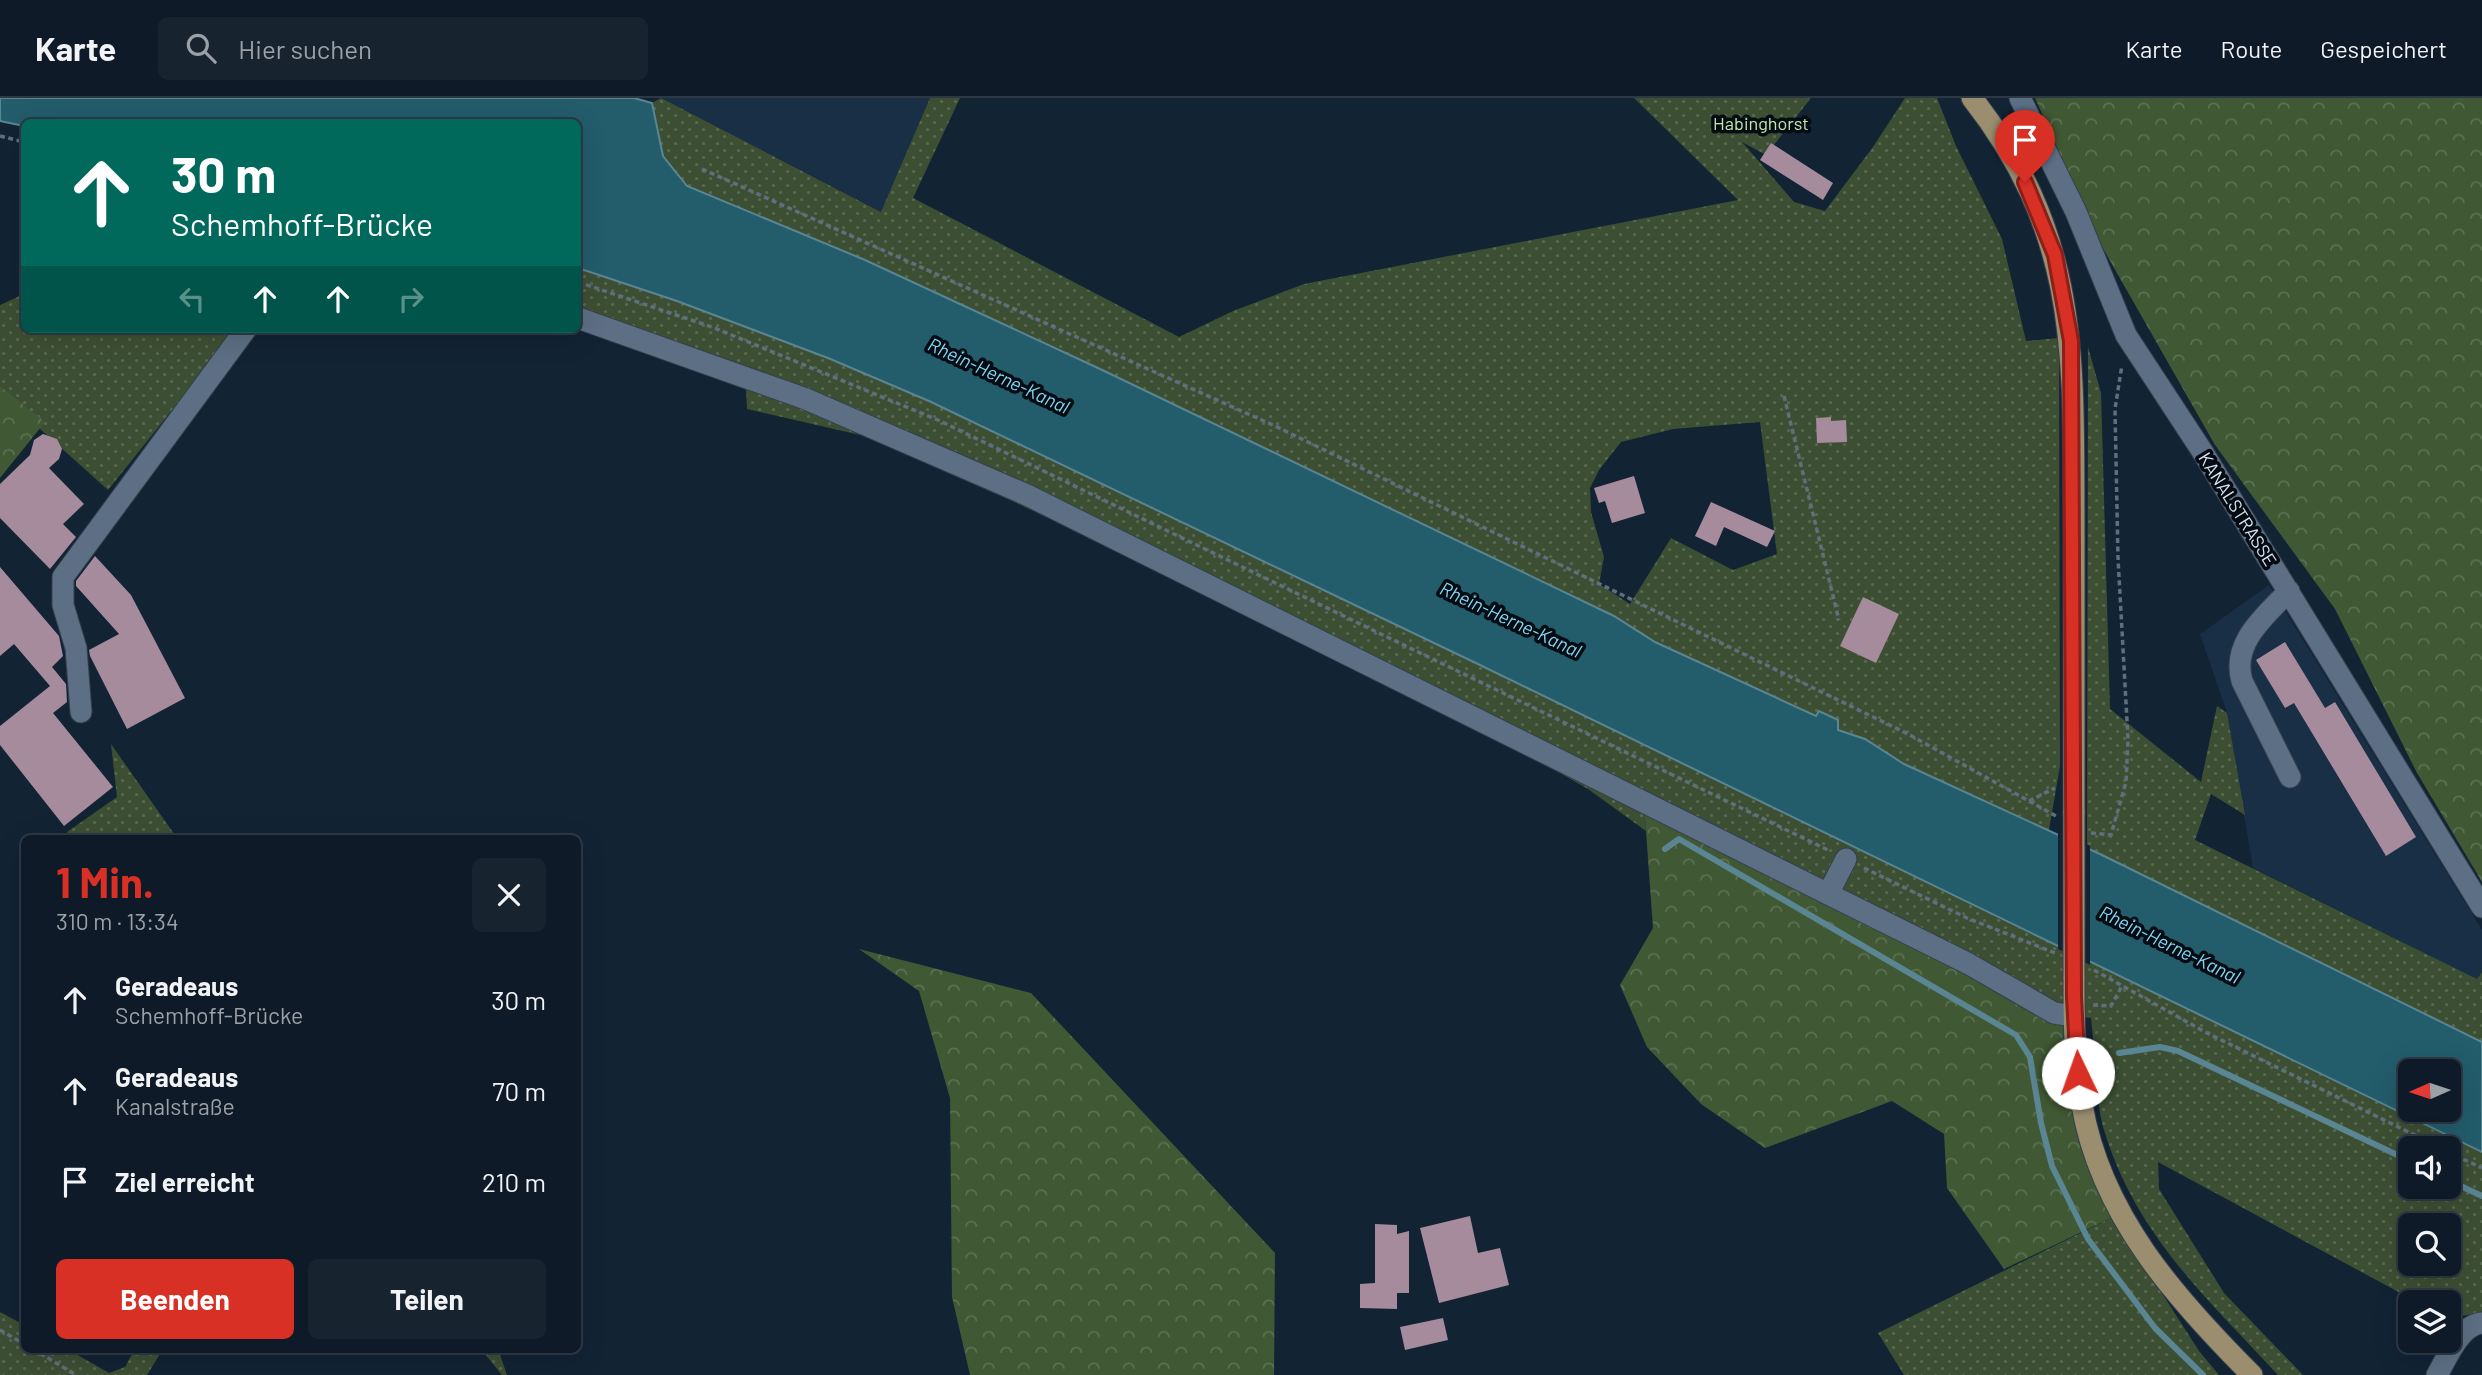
<!DOCTYPE html>
<html lang="de">
<meta charset="utf-8">
<style>
:root{--surface:#0e1a27;--page:#17232f;--text:#f1f3f6;--muted:#9ba1a7;--line:#2e3844;--accent:#d93025}
body{margin:0;font-family:Barlow,sans-serif;background:var(--page);color:var(--text);height:100vh;display:flex;flex-direction:column;font-size:26px;white-space:nowrap}
*{box-sizing:border-box;margin:0}
p{font-size:23px;color:var(--muted)}
.icon{flex:none;width:38px;height:38px;fill:none;stroke:currentColor;stroke-width:2;stroke-linecap:round;stroke-linejoin:round}
.map{position:relative;flex:1;overflow:hidden}
.details{position:absolute;left:21px;top:737px;width:560px;height:518px;display:flex;flex-direction:column;background:var(--surface);border-radius:10px;box-shadow:0 7px 28px #0002,0 0 0 2px var(--line)}
.details>*{flex:none}
.top-card{position:absolute;left:21px;top:21px;width:560px;height:214px;border-radius:10px;box-shadow:0 7px 28px #0002,0 0 0 2px var(--line);background:#00695c;color:#fff;overflow:hidden}
.needle{width:46px;rotate:267deg}
.buttons{position:absolute;left:2398px;top:961px;display:grid;gap:14px}
.buttons a{display:grid;place-items:center;width:63px;height:63px;border-radius:10px;background:var(--surface);box-shadow:0 7px 28px #0002,0 0 0 2px var(--line);font-size:35px}
.pin{position:absolute;display:grid;place-items:center;width:60px;height:60px;color:#fff;margin:-72px -30px;border-radius:50% 50% 50% 0;rotate:-45deg;box-shadow:0 0 7px #0007}
.pin .icon{rotate:45deg}
.me{position:absolute;width:77px;margin:-38px;rotate:357deg;stroke-linejoin:round;filter:drop-shadow(0 0 5px #0008)}
.turn{display:flex;align-items:center;gap:24px;height:147px;padding:0 35px;font-size:32px}
.turn .icon{width:91px;height:91px;stroke-width:2.5}
.turn b{display:block;font-size:49px;line-height:60px}
.lanes{display:flex;align-items:center;height:66px;padding:0 35px;background:#0003;justify-content:center;gap:35px;direction:ltr}
.lanes .off{opacity:.35}
.round{display:grid;place-items:center;flex:none;width:74px;height:74px;border-radius:10px;background:var(--page)}
.head{display:flex;align-items:center;justify-content:space-between;height:119px;padding:0 35px}
h1{font-size:42px;font-weight:700;line-height:52px;color:var(--accent)}
.cta{display:flex;gap:14px;margin-top:auto;padding:14px 35px}
.cta a{flex:1;height:80px;border-radius:10px;background:var(--accent);color:#fff;font-size:28px;font-weight:700;line-height:80px;text-align:center}
.cta a+a{background:var(--page);color:var(--text)}
ul{padding:0;list-style:none}
li{display:flex;align-items:center;gap:21px;height:91px;padding:0 35px}
li div{flex:1}
li b{display:block;font-size:26px}
li em{font-style:normal}
header{display:flex;align-items:center;gap:42px;box-sizing:border-box;height:98px;padding:0 35px;background:var(--surface);border-bottom:2px solid var(--line)}
header strong{font-size:33px}
nav{display:flex;gap:38px;margin-inline-start:auto;font-size:24px}
.search{width:490px;height:63px;background:var(--page);display:flex;align-items:center;gap:18px;box-sizing:border-box;padding:0 24px;border-radius:10px;color:var(--muted);font-size:26px}
.map>svg:first-child{display:block}
.built{fill:#192f45}
.green{fill:url(#green-dots);fill-rule:evenodd}
.forest{fill:url(#forest-crowns)}
.water{fill:#235c6b;stroke:#5a8593;stroke-width:2;fill-rule:evenodd}
.pier{fill:#122334}
.lines{fill:none;stroke-linecap:round;stroke-linejoin:round}
.stream{stroke:#5a8593;stroke-width:6}
.building{fill:#a58b9c}
.minor-casing{stroke:#353f4e;stroke-width:23}
.major-casing{stroke:#353f4e;stroke-width:23}
.path{stroke:#606f7e;stroke-width:3.5;stroke-dasharray:5 3.5;stroke-linecap:butt}
.minor{stroke:#5c6f84;stroke-width:21}
.major{stroke:#9a8e6f;stroke-width:21}
.major-bridge-casing{stroke:#353f4e;stroke-width:23;stroke-linecap:butt}
.major-bridge{stroke:#9a8e6f;stroke-width:21}
.route-casing{stroke:#8d1f18;stroke-width:18}
.route{stroke:#d93025;stroke-width:12}
.labels{text-anchor:middle;dominant-baseline:central;stroke-width:7;stroke-linejoin:round;paint-order:stroke}
.park-label{font-size:18px;fill:#bfe8aa;stroke:#050b13}
.street-label{font-size:18px;fill:#dae5f1;stroke:#050b13}
.water-label{font-size:19px;font-style:italic;fill:#7ed8f2;stroke:#050b13}
</style>
<header>
<strong>Karte</strong>
<div class="search"><svg class="icon" aria-label="search" viewBox="0 0 24 24"><circle cx="10" cy="10" r="6"/><path d="M15 15l6 6"/></svg>Hier suchen</div>
<nav><a>Karte</a><a>Route</a><a>Gespeichert</a></nav>
</header>
<div class="map">
<svg width="2482" height="1277" viewBox="0 0 2482 1277">
<defs>
<pattern id="green-dots" width="8" height="8" patternUnits="userSpaceOnUse" patternTransform="scale(1.75)"><rect width="8" height="8" fill="#3d4f33"/><path d="M2 2h.1M6 6h.1" fill="none" stroke="#586851" stroke-width="1.8" stroke-linecap="round"/></pattern>
<pattern id="forest-crowns" width="20" height="18" patternUnits="userSpaceOnUse" patternTransform="scale(1.75)"><rect width="20" height="18" fill="#415834"/><path d="M2 6a3 3 0 1 1 6 0M12 15a3 3 0 1 1 6 0" fill="none" stroke="#5c7052"/></pattern>
</defs>
<rect width="100%" height="100%" fill="#122334"/>
<g class="built">
<path d="M661,0H930L882,114Z"/>
<path d="M2269,487L2482,832V874L2477,881L2253,770L2227,615L2200,536Z"/>
</g>
<g class="green">
<path d="M661,0L881,114L930,0H960L913,100L1179,239L1233,213L1304,186L1738,102L1634,0H1811L1766,57L1742,44L1794,104L1825,113L1873,49L1905,0H1937L1956,48L2002,141L2026,243L2059,240L2060,668L2049,732L1904,666L1865,641L1838,632L1819,613L1816,618L1655,544L1614,518L687,88L663,58L652,5ZM1760,324L1777,456L1733,472L1671,440L1630,506L1599,486L1604,459L1591,414L1590,390L1599,372L1621,344L1673,331Z"/>
<path d="M578,170L677,203L828,260L929,303L1480,567L2482,1054V1215L2448,1220V1204H2417L2158,1064L2159,1091L2224,1195L2303,1277H2278C2206,1199 2136,1137 2104,1032C2095,1002 2095,953 2091,920L2074,918L1643,693L1646,733L1588,691L1418,594L1127,457L882,342L747,311L745,270L631,227L578,212ZM2410,1050H2448V1088H2410ZM2410,1127H2448V1166H2410Z"/>
<path d="M24,196V231H237L108,392L0,295V207Z"/>
<path d="M2088,249L2101,295L2110,611L2201,684L2217,608L2227,615L2245,717L2211,696L2195,742L2477,881L2482,874V944L2087,750Z"/>
<path d="M111,646L177,740H70L67,734L117,699Z"/>
<path d="M2113,1119L2199,1253L2219,1277H1904L1878,1235Z"/>
<path d="M0,1214L24,1227V1251H67L109,1275L125,1269L135,1251H163L147,1277H0Z"/>
<path d="M481,1251H498L507,1277H502Z"/>
</g>
<g class="forest">
<path d="M2035,0H2482V784L2417,675L2335,511L2215,347L2097,140Z"/>
<path d="M0,288L45,324L0,380Z"/>
<path d="M1643,692L2074,918L2113,1119L2004,1171L1947,1090L1944,1036L1892,1003L1765,1050L1701,1006L1647,949L1620,887L1653,830Z"/>
<path d="M859,851L1031,895L1275,1155L1274,1277H970L952,1199L950,1000L919,893Z"/>
</g>
<path class="water" d="M0,0H634L652,5L663,58L687,88L865,162L1098,270L1614,518L1655,544L1816,618L1819,613L1838,622V632L1865,641L1904,666L2102,757L2482,944V1054L1480,567L929,303L828,260L677,203L578,170V24H24V28L0,23ZM2410,973H2448V1012H2410Z"/>
<path class="pier" d="M2058,733L2090,748V867L2058,851Z"/>
<g class="lines">
<g class="stream">
<path d="M1665,751L1679,741L2016,937L2030,959L2041,1025L2052,1068L2088,1141L2155,1230L2203,1277"/>
<path d="M2119,955L2160,949L2178,953L2410,1063"/>
<path d="M2448,1082L2482,1098"/>
</g>
</g>
<g class="building">
<path d="M1771,45L1833,85L1823,102L1760,62Z"/>
<path d="M1831,319V323L1846,322L1847,344L1817,345L1816,320Z"/>
<path d="M43,336L57,341L62,351L59,361L49,370L84,406L63,426L76,439L50,471L0,420V386L30,357L34,342Z"/>
<path d="M1634,378L1645,415L1612,425L1605,403L1599,405L1594,390Z"/>
<path d="M1711,404L1775,433L1767,449L1724,429L1716,448L1695,438Z"/>
<path d="M95,458L131,497L185,600L127,631L90,558L89,552L119,536L76,488V483Z"/>
<path d="M0,469L59,538L63,558L52,569L66,586L67,604L53,615L113,689L64,728L0,647V628L50,588L14,546L0,558Z"/>
<path d="M1863,499L1899,516L1876,565L1840,548Z"/>
<path d="M2285,544L2325,610L2335,604L2416,739L2386,758L2294,605L2285,610L2256,562Z"/>
<path d="M1470,1118L1478,1155L1500,1150L1509,1187L1439,1205L1420,1130Z"/>
<path d="M1375,1126L1397,1127V1136L1409,1133V1195H1397V1211L1360,1210V1186L1375,1185Z"/>
<path d="M1443,1220L1448,1242L1405,1252L1400,1229Z"/>
</g>
<g class="lines">
<defs>
<g id="minor">
<path d="M2020,0L2076,114L2126,237L2202,353L2482,809"/>
<path d="M578,220L806,301L1027,397L1969,866L2054,915L2074,918"/>
<path d="M2289,493C2265,518 2231,545 2242,583L2290,679"/>
<path d="M81,614L76,550L63,507V479L246,231"/>
<path d="M1828,796L1846,761"/>
<path d="M2437,1277C2447,1260 2460,1227 2482,1225"/>
</g>
<g id="major">
<path d="M1972,0C2081,139 2073,261 2074,428C2074,523 2074,619 2074,715"/>
<path d="M2074,879C2074,921 2074,965 2082,1007C2101,1117 2175,1200 2252,1277"/>
</g>
</defs>
<use href="#minor" class="minor-casing"/>
<use href="#major" class="major-casing"/>
<g class="path">
<path d="M0,38L24,44"/>
<path d="M702,71L1275,328L1908,636L2056,718"/>
<path d="M578,184L712,229L938,322L1828,752"/>
<path d="M1784,298L1839,522"/>
<path d="M2029,703L2055,690"/>
<path d="M2091,735L2111,737L2126,684L2128,641L2118,460L2115,311L2122,267"/>
<path d="M1864,770L1967,820L2055,855"/>
<path d="M2094,872L2207,935L2441,1050"/>
<path d="M2093,907L2111,908L2122,888"/>
<path d="M2448,1054L2482,1070"/>
<path d="M0,1232L24,1246"/>
<path d="M33,1251L76,1277"/>
</g>
<use href="#minor" class="minor"/>
<use href="#major" class="major"/>
<defs>
<path id="major-bridge" d="M2074,715V879"/>
</defs>
<use href="#major-bridge" class="major-bridge-casing"/>
<use href="#major-bridge" class="major-bridge"/>
</g>
<g class="lines">
<defs>
<path id="route" d="M2025,84L2055,157L2071,243L2074,899L2078,975"/>
</defs>
<use href="#route" class="route-casing"/>
<use href="#route" class="route"/>
</g>
<g class="labels">
<g class="park-label">
<text x="1761" y="25">Habinghorst</text>
</g>
<g class="street-label">
<text transform="translate(2238 411) rotate(58)">KANALSTRASSE</text>
</g>
<g class="water-label">
<text transform="translate(999 277) rotate(25)">Rhein-Herne-Kanal</text>
<text transform="translate(1511 521) rotate(25)">Rhein-Herne-Kanal</text>
<text transform="translate(2170 846) rotate(26)">Rhein-Herne-Kanal</text>
</g>
</g>
</svg>
<div class="buttons">
<a><svg class="needle" viewBox="-14 -14 28 28"><path d="M0-13l5 13h-10z" fill="#e53935"/><path d="M0 13l5-13h-10z" fill="#9ba1a7"/></svg></a>
<a><svg class="icon" aria-label="sound" viewBox="0 0 24 24"><path d="M4 9h4l5-4v14l-5-4H4zM17 9q2 3 0 6"/></svg></a>
<a><svg class="icon" aria-label="search" viewBox="0 0 24 24"><circle cx="10" cy="10" r="6"/><path d="M15 15l6 6"/></svg></a>
<a><svg class="icon" aria-label="layers" viewBox="0 0 24 24"><path d="M12 4l9 5-9 5-9-5zM3 14l9 5 9-5"/></svg></a>
</div>
<div class="pin" style="left:2025px;top:84px;background:#d93025"><svg class="icon" aria-label="arrive" viewBox="0 0 24 24"><path d="M6 21V4h12l-3 4 3 4H6"/></svg></div>
<svg class="me" style="left:2078px;top:975px" viewBox="-20 -20 40 40"><circle r="19" fill="#fff"/><path d="M0-13L10 11 0 6-10 11z" fill="#d93025"/></svg>
<div class="top-card">
<div class="turn"><svg class="icon" aria-label="ahead" viewBox="0 0 24 24"><path d="M12 20V5M6 11l6-6 6 6"/></svg><div><b>30 m</b>Schemhoff-Brücke</div></div>
<div class="lanes"><svg class="icon off" aria-label="left" viewBox="0 0 24 24"><path d="M17 20v-9H6M10 6l-5 5 5 5"/></svg><svg class="icon" aria-label="ahead" viewBox="0 0 24 24"><path d="M12 20V5M6 11l6-6 6 6"/></svg><svg class="icon" aria-label="ahead" viewBox="0 0 24 24"><path d="M12 20V5M6 11l6-6 6 6"/></svg><svg class="icon off" aria-label="right" viewBox="0 0 24 24"><path d="M7 20v-9h11M14 6l5 5-5 5"/></svg></div>
</div>
<section class="details">
<div class="head"><div><h1>1 Min.</h1><p>310 m · 13:34</p></div><a class="round"><svg class="icon" aria-label="close" viewBox="0 0 24 24"><path d="M6 6l12 12M18 6L6 18"/></svg></a></div>
<ul>
<li><svg class="icon" aria-label="ahead" viewBox="0 0 24 24"><path d="M12 20V5M6 11l6-6 6 6"/></svg><div><b>Geradeaus</b><p>Schemhoff-Brücke</p></div><em>30 m</em></li>
<li><svg class="icon" aria-label="ahead" viewBox="0 0 24 24"><path d="M12 20V5M6 11l6-6 6 6"/></svg><div><b>Geradeaus</b><p>Kanalstraße</p></div><em>70 m</em></li>
<li><svg class="icon" aria-label="arrive" viewBox="0 0 24 24"><path d="M6 21V4h12l-3 4 3 4H6"/></svg><div><b>Ziel erreicht</b></div><em>210 m</em></li>
</ul>
<div class="cta"><a>Beenden</a><a>Teilen</a></div>
</section>
</div>
